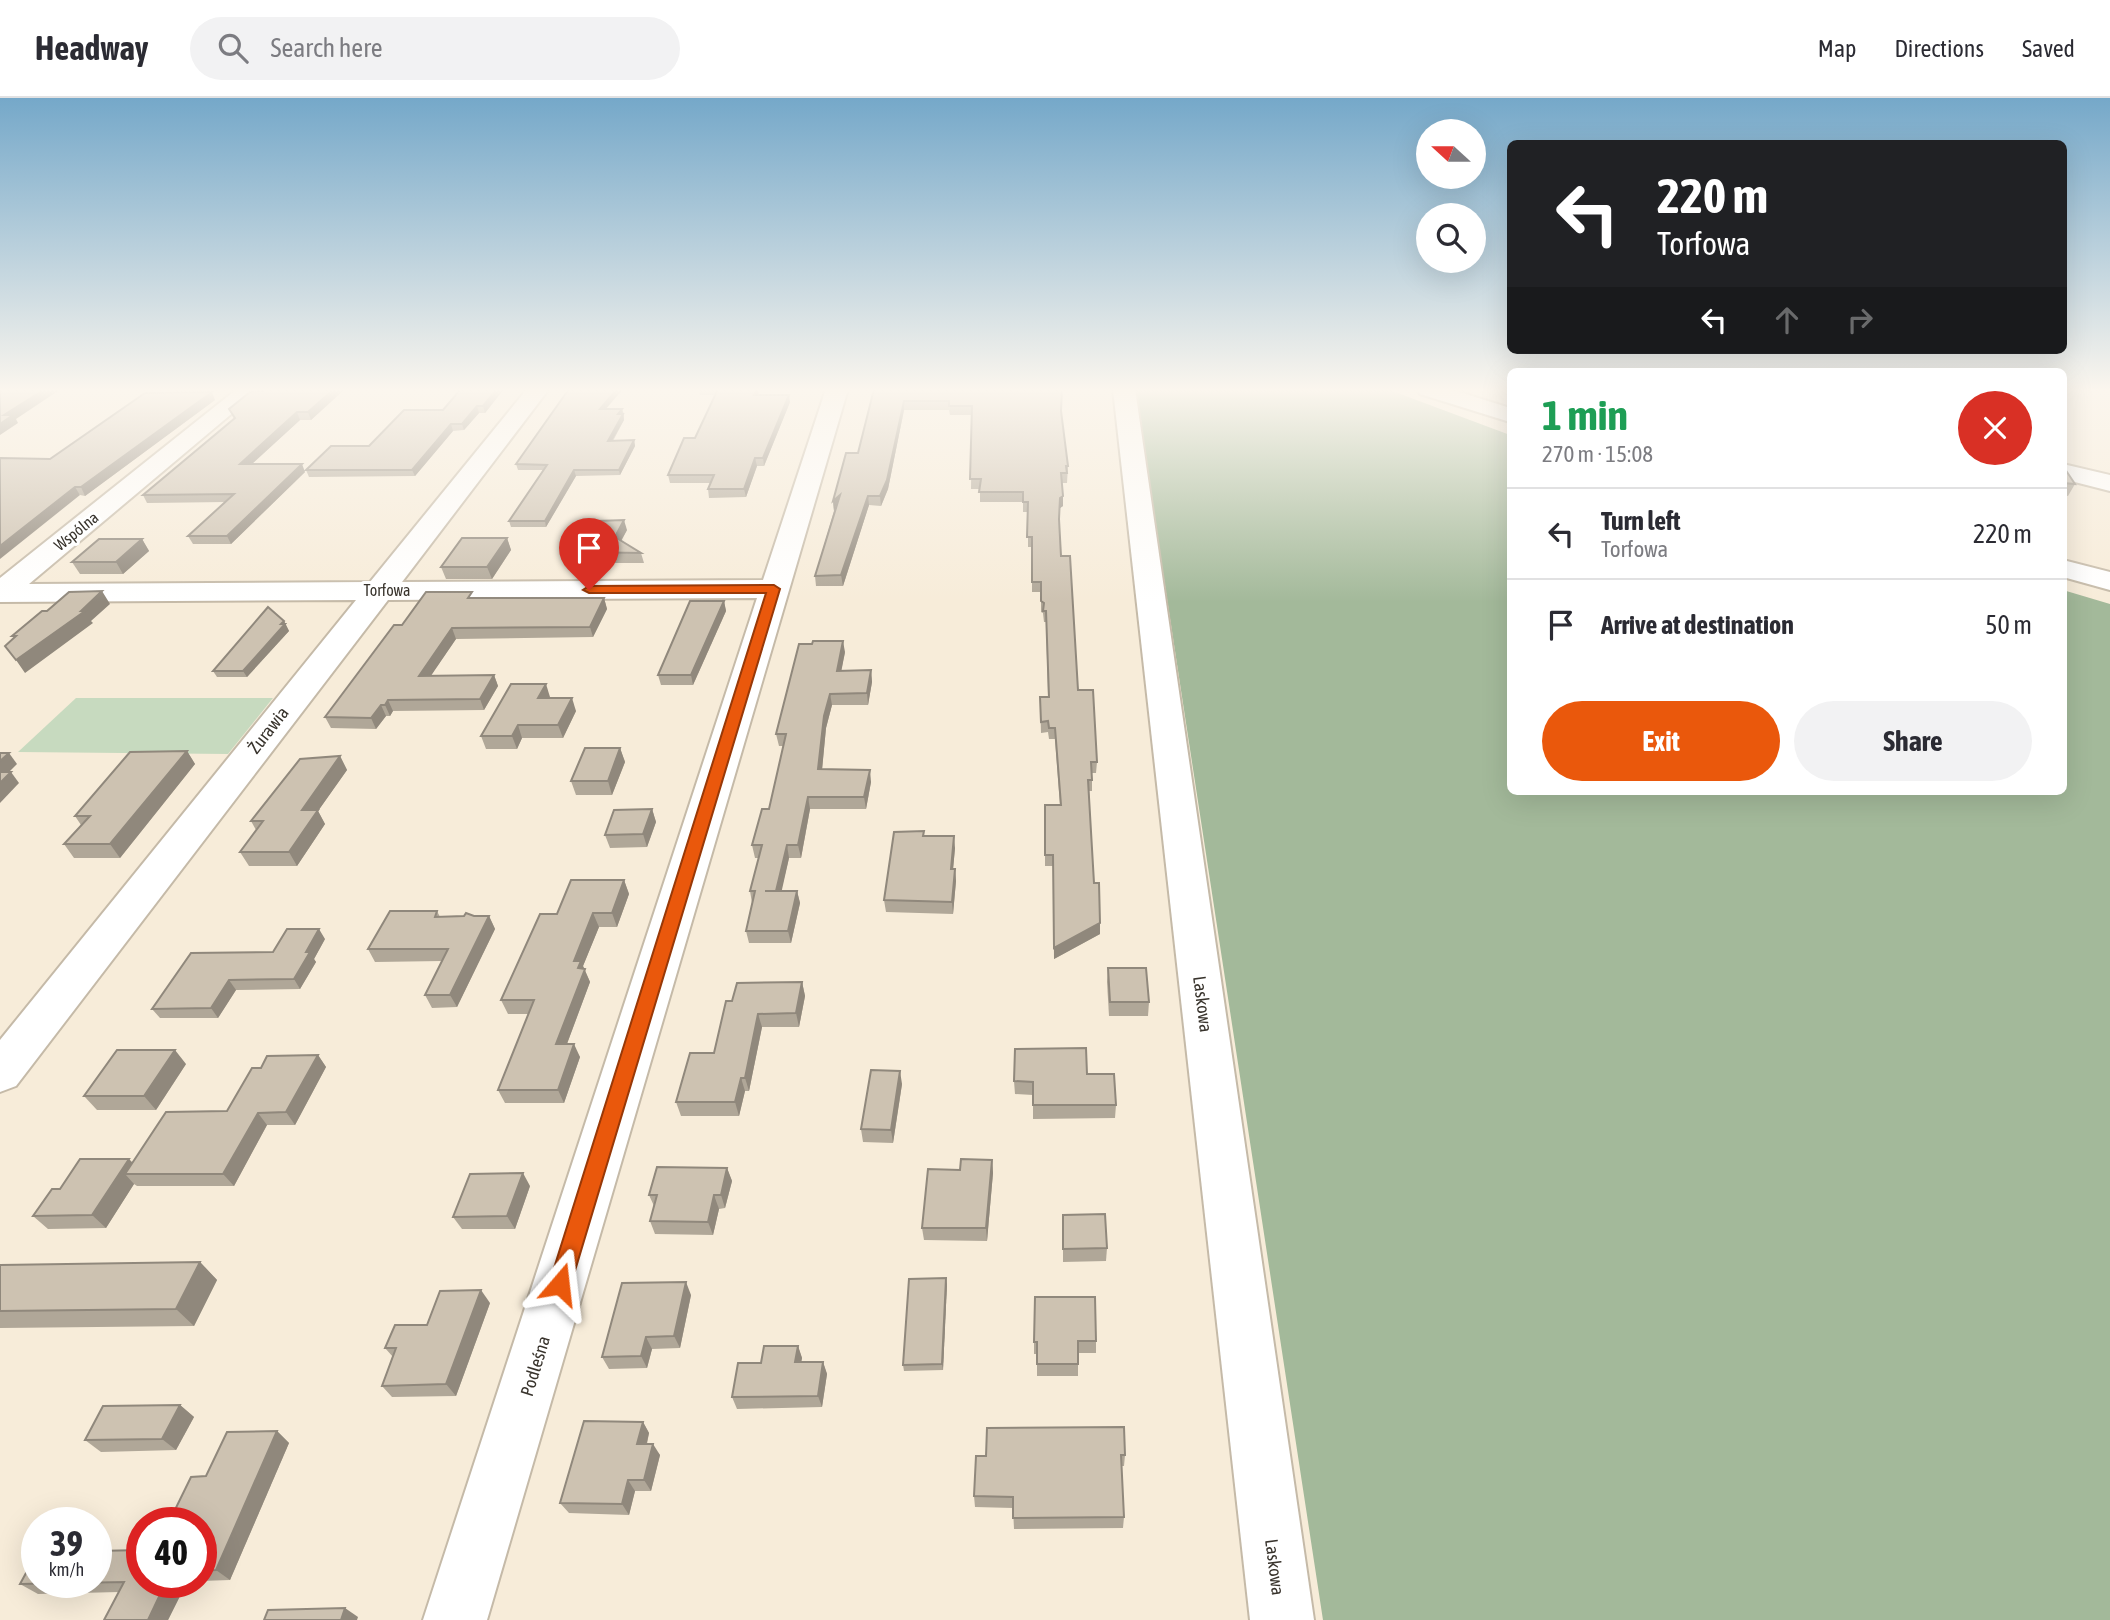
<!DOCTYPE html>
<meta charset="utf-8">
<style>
:root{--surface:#fff;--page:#f2f2f3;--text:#2b2b33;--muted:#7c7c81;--line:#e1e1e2;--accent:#ea580c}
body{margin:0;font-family:"Asap Condensed",sans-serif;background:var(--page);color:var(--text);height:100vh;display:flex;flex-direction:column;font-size:26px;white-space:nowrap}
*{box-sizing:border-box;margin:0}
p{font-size:23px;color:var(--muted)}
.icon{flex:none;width:38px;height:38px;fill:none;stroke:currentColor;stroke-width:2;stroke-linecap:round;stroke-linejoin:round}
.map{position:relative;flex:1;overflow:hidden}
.sheet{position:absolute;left:1507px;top:270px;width:560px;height:427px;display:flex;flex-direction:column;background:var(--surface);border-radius:10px;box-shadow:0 7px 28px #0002}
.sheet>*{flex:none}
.hud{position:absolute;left:1507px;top:42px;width:560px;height:214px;border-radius:10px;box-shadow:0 7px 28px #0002;background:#202124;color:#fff;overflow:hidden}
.needle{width:46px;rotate:291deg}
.tools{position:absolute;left:1416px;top:21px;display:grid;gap:14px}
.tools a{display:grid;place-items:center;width:70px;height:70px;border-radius:50%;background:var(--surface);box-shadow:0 7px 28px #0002;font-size:35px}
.speed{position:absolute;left:21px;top:1409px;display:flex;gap:14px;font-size:35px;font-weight:700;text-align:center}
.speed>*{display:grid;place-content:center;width:91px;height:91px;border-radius:50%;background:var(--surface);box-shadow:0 7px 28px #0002;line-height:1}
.speed small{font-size:18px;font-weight:400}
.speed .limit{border:10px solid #d22;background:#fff;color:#111}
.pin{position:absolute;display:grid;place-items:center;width:60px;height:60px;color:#fff;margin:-72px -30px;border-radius:50% 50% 50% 0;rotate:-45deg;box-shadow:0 0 7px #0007}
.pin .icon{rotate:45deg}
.me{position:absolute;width:77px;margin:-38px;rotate:17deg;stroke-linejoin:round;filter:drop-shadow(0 0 5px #0008)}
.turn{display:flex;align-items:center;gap:24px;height:147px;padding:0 35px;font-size:32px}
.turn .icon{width:91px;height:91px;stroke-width:2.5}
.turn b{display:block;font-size:49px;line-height:60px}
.lanes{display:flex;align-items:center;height:66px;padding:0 35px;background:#0003;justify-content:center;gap:35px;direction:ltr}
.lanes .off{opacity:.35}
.round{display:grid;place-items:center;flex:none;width:74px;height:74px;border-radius:37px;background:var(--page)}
.overview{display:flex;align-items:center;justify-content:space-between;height:119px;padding:0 35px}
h1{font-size:42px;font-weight:700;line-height:52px;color:#1e9e55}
.button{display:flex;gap:14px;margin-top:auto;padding:14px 35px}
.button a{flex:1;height:80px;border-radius:42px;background:var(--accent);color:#fff;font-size:28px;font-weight:700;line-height:80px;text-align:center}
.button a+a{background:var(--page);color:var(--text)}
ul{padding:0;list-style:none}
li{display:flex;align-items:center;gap:21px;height:91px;padding:0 35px;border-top:2px solid var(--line)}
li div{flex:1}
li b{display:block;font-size:26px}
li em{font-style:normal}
header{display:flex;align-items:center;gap:42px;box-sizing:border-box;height:98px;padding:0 35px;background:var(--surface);border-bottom:2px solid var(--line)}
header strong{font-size:33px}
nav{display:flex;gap:38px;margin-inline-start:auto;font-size:24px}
.search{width:490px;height:63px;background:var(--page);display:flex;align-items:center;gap:18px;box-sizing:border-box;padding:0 24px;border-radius:38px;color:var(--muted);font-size:26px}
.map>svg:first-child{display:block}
.green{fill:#c7dabf}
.forest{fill:#a3b99a}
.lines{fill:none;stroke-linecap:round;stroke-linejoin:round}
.minor-casing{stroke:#c5baa8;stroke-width:4}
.minor{fill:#fff;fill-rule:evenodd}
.wall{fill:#b0a798}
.shaded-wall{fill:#90887c}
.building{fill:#cdc2b1;stroke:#90887c;stroke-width:2}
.route{fill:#ea580c;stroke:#983908;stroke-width:2}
.labels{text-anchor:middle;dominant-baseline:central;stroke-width:6;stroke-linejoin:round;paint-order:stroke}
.far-street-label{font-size:16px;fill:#38332c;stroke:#fff}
.street-label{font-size:18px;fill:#38332c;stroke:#fff}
</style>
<header>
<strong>Headway</strong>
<div class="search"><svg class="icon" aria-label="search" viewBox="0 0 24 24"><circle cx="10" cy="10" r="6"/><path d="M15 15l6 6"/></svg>Search here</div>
<nav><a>Map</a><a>Directions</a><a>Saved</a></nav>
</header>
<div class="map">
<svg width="2110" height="1522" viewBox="0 0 2110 1522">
<rect width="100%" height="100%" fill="#f7ecd9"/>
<path class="green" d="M76,600H273L228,656L18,654Z"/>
<path class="forest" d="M1135,291H1387L1510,337V693H2063V492L2110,506V1522H1323Z"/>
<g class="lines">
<defs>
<g id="minor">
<path d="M237,291H261L29,486L370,484L527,291H549L402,484L763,482L826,291H848L487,1522H423L757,500L388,502L16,988L0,994V942L356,502L0,504V480Z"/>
<path d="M1113,291H1135L1314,1522H1250Z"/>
<path d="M1417,291H1450L1510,310V324L1420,296Z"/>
<path d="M2063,366L2110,377V393L2063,381Z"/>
<path d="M2063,462L2110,474V492L2063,479Z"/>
</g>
</defs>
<use href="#minor" class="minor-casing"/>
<use href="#minor" class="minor"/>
</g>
<g class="wall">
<path d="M266,291H345L311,322H300L252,366L305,374L231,446H193L188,438L226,404L147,405L143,397L234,321L229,311Z"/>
<path d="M461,291H504L485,315H479L464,332L453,333L415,378L309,379L306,372L369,348L443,312Z"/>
<path d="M569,291H623L606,311H622L624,316V322L613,343L634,342L635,348L620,377L576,378L546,429H511L509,423L543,372H518L516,366Z"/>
<path d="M699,291H760L758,297L790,304L764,368H757L746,399L709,400L708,391L710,385H670L668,377L695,340L715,297H700Z"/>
<path d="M874,291L1061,315L1068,368L1067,385H1062L1063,408L1060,410L1059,425L1061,458L1078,592L1097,664L1096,675H1092V693H1089L1094,785L1100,825V836L1054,861L1053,768H1045V707H1060L1055,641H1049L1048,634L1041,635L1040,599H1048L1046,524H1044L1043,515L1041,514V494H1032V449H1028V414H1023V404H980V391H971L972,317H950L949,312H904L888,391L881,408L869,407L843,488H816L815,478L834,413L833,403L858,355Z"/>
<path d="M215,302L85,398L80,397L50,361Z"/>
<path d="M2063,368L2075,386L2068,398L2063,397Z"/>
<path d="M627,432L621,442L641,455L644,465H580L577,454Z"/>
<path d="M507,440L511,452L492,481H446L441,469Z"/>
<path d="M142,441L149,453L123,476H80L72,464Z"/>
<path d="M474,500H604L607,511L593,539L456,541L431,577H494L498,588L484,612L393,613L390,618H386L376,631L331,630L325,619L402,527Z"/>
<path d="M724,503L726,513L693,587H661L658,577Z"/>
<path d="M284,523L289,533L247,579H217L213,573Z"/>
<path d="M845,554L841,573L871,572L872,584L868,607H832L826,630L822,671L871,684L866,711H810L801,760H789L781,793H797L800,805L791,845H749L746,833L752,805L750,793L759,760H755L752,747L769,711L783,648H779L776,636Z"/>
<path d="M550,599L549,600L576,613L563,640H522L517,651H486L481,638Z"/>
<path d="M620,650L625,664L612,697H576L571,683Z"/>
<path d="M187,653L195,666L120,760H74L64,746L81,727L75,718Z"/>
<path d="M340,658L347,672L318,713L325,726L297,768H249L240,754L256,732L251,723Z"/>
<path d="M652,711L656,724L647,749L610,750L605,737Z"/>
<path d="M924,733V738L955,750L953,771H955L956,783L953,816L886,814L884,802Z"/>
<path d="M624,782L629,796L617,829H599L583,868L590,884L567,946L580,959L564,1005H505L498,992L529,916H508L501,902L557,816Z"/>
<path d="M437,813L440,819L489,818L495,831L457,909L432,910L425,897L442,863L375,864L368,851Z"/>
<path d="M325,841L314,861L316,864L300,891L236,892L218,920H160L152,911L273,854Z"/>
<path d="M1108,870L1149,904L1148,918H1109L1107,884Z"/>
<path d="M802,884L805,898L799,929H762L749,993H745L739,1018H681L676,1004L714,955L732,903Z"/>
<path d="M318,957L326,969L295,1027H267L234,1088H137L134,1086L106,1130L48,1131L33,1118L60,1091L133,1065L227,1013L261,970Z"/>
<path d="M186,966L156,1012H97L84,998Z"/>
<path d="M1087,976L1116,1007L1115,1020L1033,1021V997L1015,996L1014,983Z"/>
<path d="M902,986L893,1045L863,1044L861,1031Z"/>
<path d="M992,1062L993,1075L987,1143L924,1142L922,1130L960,1072Z"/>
<path d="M727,1070L732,1083L725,1110L719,1111L713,1137L655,1136L650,1123L654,1108L649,1097Z"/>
<path d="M530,1088L515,1131H462L453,1119Z"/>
<path d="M1063,1117L1107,1150L1106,1163L1063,1164Z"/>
<path d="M200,1164L217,1182L194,1228L0,1230V1167Z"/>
<path d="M947,1186L943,1272L904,1273L903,1267Z"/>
<path d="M691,1197L680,1250L652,1251L647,1270L609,1271L602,1259Z"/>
<path d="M490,1205L456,1298L392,1299L382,1288L393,1259L385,1250L427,1227Z"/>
<path d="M1096,1243V1255H1078V1278H1037V1256H1034V1244Z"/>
<path d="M798,1248L802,1260L801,1264H823L827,1276L822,1309L737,1311L732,1299L761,1265Z"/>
<path d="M180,1307L194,1319L176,1352L101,1354L85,1342Z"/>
<path d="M643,1324L649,1335L647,1346L660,1357L651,1393H635L629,1417L569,1415L560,1405Z"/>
<path d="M277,1333L289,1345L230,1482L201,1483V1424L206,1378Z"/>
<path d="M1125,1357L1124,1368H1121L1124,1419L1123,1430L1014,1431L1013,1410L975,1409L974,1398L976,1358Z"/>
<path d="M142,1484H187L168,1522H104L119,1494L38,1496L20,1486Z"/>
</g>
<g class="shaded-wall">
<path d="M45,291H61L16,321L18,325L0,337V326L4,317Z"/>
<path d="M334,291H345L311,322L308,314Z"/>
<path d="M497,291H504L485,315L483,308Z"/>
<path d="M617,291H623L601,316L600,311Z"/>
<path d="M756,291H760L755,304L754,297Z"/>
<path d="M212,294L215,302L85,398L81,389Z"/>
<path d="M789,297L790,304L764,368L763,360Z"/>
<path d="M904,303V312L888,391L881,408L880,398Z"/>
<path d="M477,308L479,315L464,332L462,326Z"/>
<path d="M622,311L624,322L609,348L608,343L618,316Z"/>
<path d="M297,314L300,322L243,374L240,366Z"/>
<path d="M451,326L453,333L415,378L412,372Z"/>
<path d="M634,342L635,348L620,377L619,372Z"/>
<path d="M755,360L757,368L746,399L744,391Z"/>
<path d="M302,366L305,374L231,446L227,438Z"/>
<path d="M574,372L576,378L546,429L545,423Z"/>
<path d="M75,389L80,397L0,461V448Z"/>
<path d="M840,397L834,413L833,403Z"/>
<path d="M868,398L869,407L843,488L841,477Z"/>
<path d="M1063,398V408L1060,410V400Z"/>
<path d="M624,422L627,432L618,449L615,439Z"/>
<path d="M507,440L511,452L492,481L487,469Z"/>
<path d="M142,441L149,453L123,476L116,464Z"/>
<path d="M102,493L110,506L91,523L93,525L25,575L16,562L81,513Z"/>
<path d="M604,500L607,511L593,539L590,529Z"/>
<path d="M724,503L726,513L693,587L691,577Z"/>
<path d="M284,523L289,533L247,579L243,573Z"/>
<path d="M452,530L456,541L424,588L419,578Z"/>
<path d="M843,543L845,554L839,585L837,573Z"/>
<path d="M871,572L872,584L868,607L867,595Z"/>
<path d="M494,577L498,588L484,612L480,601Z"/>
<path d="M546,586L550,599L542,612L538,600Z"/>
<path d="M830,596L832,607L826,630L821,683L818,671L824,618Z"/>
<path d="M572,600L576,613L563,640L558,627Z"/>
<path d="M388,602L393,613L390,618L385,607Z"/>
<path d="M381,607L386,618L376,631L371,620Z"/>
<path d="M518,627L522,640L517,651L512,638Z"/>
<path d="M620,650L625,664L612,697L608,683Z"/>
<path d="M187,653L195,666L120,760L110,746Z"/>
<path d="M9,655L17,666L0,683V663Z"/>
<path d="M340,658L347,672L318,713L325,726L297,768L289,754L302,712Z"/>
<path d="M870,672L871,684L866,711L864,699Z"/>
<path d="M11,674L19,685L0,705V685Z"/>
<path d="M808,699L810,711L801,760L798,747Z"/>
<path d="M652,711L656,724L647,749L643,736Z"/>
<path d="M954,738L955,750L952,783L951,771Z"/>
<path d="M787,747L789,760L779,805L776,793Z"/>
<path d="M955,771L956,783L953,816L952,804Z"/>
<path d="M624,782L629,796L617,829L612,815Z"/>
<path d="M797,793L800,805L791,845L788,833Z"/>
<path d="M593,815L599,829L583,868L590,884L562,959L556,946L574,863Z"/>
<path d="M489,818L495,831L457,909L450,897Z"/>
<path d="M1100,825V836L1054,861V850Z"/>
<path d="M319,831L325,841L314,861L316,864L300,891L294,881L306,854Z"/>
<path d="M229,882L236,892L218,920L211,910Z"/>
<path d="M802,884L805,898L799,929L796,915Z"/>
<path d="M758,916L762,929L749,993L745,980Z"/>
<path d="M574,946L580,959L564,1005L558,992Z"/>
<path d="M175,952L186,966L156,1012L144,998Z"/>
<path d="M318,957L326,969L295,1027L286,1014Z"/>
<path d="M900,973L902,986L893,1045L891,1032Z"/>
<path d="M741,980L745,993L739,1018L735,1004Z"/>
<path d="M258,1015L267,1027L234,1088L223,1076Z"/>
<path d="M129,1061L142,1074L125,1076L134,1086L106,1130L92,1117Z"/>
<path d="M992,1062L993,1075L987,1143L986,1130Z"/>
<path d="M727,1070L732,1083L725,1110L721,1097Z"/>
<path d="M523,1075L530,1088L515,1131L507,1118Z"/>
<path d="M714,1097L719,1111L713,1137L708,1124Z"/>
<path d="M200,1164L217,1182L194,1228L176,1211Z"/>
<path d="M946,1180L947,1186L943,1272L942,1266Z"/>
<path d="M686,1184L691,1197L680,1250L674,1238Z"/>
<path d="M481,1192L490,1205L456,1298L446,1286Z"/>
<path d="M646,1239L652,1251L647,1270L641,1258Z"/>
<path d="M798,1248L802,1260L799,1276L795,1264Z"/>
<path d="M823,1264L827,1276L822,1309L818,1298Z"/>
<path d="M180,1307L194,1319L176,1352L162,1341Z"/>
<path d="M643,1324L649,1335L644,1357L637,1346Z"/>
<path d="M277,1333L289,1345L230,1482L216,1472Z"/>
<path d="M653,1346L660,1357L651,1393L644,1382Z"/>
<path d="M628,1382L635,1393L629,1417L622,1406Z"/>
<path d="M166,1484H187L168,1522H148Z"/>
<path d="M345,1510L358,1519L357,1522H341Z"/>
</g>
<g class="building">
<path d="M0,291H45L4,317H13L0,326Z"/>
<path d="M266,291H334L308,314H297L240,366H302L227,438H188L234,396L143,397L235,320L229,311L250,294L263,293Z"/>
<path d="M461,291H497L483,308H477L462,326H451L412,372H306L331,348H369L404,312H443Z"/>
<path d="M569,291H617L600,311H622L618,316H623L608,343L634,342L619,372H574L545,423H509L547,367L516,366Z"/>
<path d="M718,291H756L754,297H789L763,360H755L744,391H708L714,377H668L684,340H695Z"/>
<path d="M874,291H1062L1061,313L1068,368H1066L1067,375H1061L1063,398L1060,400L1059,421L1061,458H1070L1078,592H1093L1097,664H1091L1092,682H1088L1094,785H1099L1100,825L1054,850L1053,757H1045V707H1061L1055,630H1049L1048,623L1041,624L1040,599H1049L1046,513H1043L1044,505L1041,503V484H1032V439H1027L1028,404H1023V394H979L981,381H970L972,308H949V303H904L887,382L880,398H868L841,477L815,478L840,397L833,403L846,355H858Z"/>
<path d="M212,294L81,389H75L0,448V360L50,361L145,295Z"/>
<path d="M2063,368L2075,386L2063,385Z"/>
<path d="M624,422L615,439L641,455L577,454L596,423Z"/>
<path d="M462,440H507L487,469H441Z"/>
<path d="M99,441H142L116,464H72Z"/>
<path d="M102,493L81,513H85L16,562L5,548L16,538H12L42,513H47L69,494Z"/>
<path d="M426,494H472L468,500H604L590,529L452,530L419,578L494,577L480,601L388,602L385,607H381L371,620L325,619L394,527H402Z"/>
<path d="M690,503H724L691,577H658Z"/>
<path d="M268,509L284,523L281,526H285L243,573H213Z"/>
<path d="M813,543H843L837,573L871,572L867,595L830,596L824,618L818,671L870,672L864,699H808L798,747H787L776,793H765H797L788,833H746L755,793H750L762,747H752L762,711H769L786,636H776L799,546H812Z"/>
<path d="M511,586H546L538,600H572L558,627H518L512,638H481Z"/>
<path d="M585,650H620L608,683H571Z"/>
<path d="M187,653L110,746H64L90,718H75L130,654Z"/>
<path d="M0,655H9L0,663Z"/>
<path d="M340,658L302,712H318L289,754H240L263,723H251L300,661Z"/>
<path d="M0,674H11L0,685Z"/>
<path d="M652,711L643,736L605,737L614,712Z"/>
<path d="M924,733L923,738H954L951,771H955L952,804L884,802L894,734Z"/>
<path d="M571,782H624L612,815H593L574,863H581L578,870L585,871L556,946H574L558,992H498L534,902H501L540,816H557Z"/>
<path d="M390,813H437L435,819L464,818L466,815L474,818H489L450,897H425L448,851H368Z"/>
<path d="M287,831H319L306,854H310L294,881L229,882L211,910L152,911L191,855L273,854Z"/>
<path d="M1108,870H1146L1149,904H1110Z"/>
<path d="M802,884L796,915L758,916L745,980H741L735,1004H676L690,955H714L726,903H732L737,885Z"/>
<path d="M1086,950L1087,976H1114L1116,1007H1033V984L1014,983L1015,951Z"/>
<path d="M117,952H175L144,998H84Z"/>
<path d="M318,957L286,1014L258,1015L223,1076H125L166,1014L227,1013L252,970H261L267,958Z"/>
<path d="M871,972L900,973L891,1032L861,1031Z"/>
<path d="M80,1061H129L92,1117L33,1118L52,1091H60Z"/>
<path d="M961,1061L992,1062L986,1130H922L928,1071L960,1072Z"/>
<path d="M657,1069L727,1070L721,1097H714L708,1124L650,1123L657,1097H649Z"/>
<path d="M523,1075L507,1118L453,1119L470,1076Z"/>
<path d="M1105,1116L1107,1150L1063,1151V1117Z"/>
<path d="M200,1164L176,1211L0,1213V1167Z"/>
<path d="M946,1180L942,1266L903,1267L909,1181Z"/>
<path d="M686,1184L674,1238L646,1239L641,1258L602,1259L622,1185Z"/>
<path d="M481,1192L446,1286L382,1288L396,1250H385L395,1227H427L440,1193Z"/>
<path d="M1035,1199H1095L1096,1243H1078V1266H1037V1244H1034Z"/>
<path d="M764,1248H798L795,1264H823L818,1298L732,1299L738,1265H761Z"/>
<path d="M180,1307L162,1341L85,1342L103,1308Z"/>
<path d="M584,1323L643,1324L637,1346H653L644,1382H628L622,1406L560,1405Z"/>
<path d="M1124,1329L1125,1357H1121L1124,1419L1013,1420V1399L974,1398L976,1358H986L987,1330Z"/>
<path d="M277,1333L216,1472L201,1473V1424H169L191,1379L206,1378L227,1334Z"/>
<path d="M142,1452V1484H166L148,1522H104L124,1484L20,1486L37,1455V1484H96V1453Z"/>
<path d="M345,1510L341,1522H264L268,1512Z"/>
</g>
<linearGradient id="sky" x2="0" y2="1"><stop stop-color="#75a8c9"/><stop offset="0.58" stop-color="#fbf6ee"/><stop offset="1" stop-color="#fbf6ee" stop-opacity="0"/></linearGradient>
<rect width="2110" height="504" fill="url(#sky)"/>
<path class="route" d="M774,487L780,491L571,1186L568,1194L560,1197L552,1194L549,1186L766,495H589L583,492L589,488Z"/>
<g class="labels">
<g class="far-street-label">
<text transform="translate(76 433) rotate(-39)">Wspólna</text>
<text x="387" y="492">Torfowa</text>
</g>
<g class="street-label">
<text transform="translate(268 632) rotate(-52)">Żurawia</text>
<text transform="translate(1203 906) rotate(83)">Laskowa</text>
<text transform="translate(535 1268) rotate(-73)">Podleśna</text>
<text transform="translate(1275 1469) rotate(83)">Laskowa</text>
</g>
</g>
</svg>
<div class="tools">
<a><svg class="needle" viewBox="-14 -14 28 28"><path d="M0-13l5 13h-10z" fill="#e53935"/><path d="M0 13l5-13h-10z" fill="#7c7c81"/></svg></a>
<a><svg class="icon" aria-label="search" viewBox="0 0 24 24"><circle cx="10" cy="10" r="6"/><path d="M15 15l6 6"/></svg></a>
</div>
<div class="speed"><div>39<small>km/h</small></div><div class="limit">40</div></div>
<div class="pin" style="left:589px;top:492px;background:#d93025"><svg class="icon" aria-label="arrive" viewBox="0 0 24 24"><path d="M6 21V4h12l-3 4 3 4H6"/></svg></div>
<svg class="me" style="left:560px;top:1186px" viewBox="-20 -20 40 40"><path d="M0-17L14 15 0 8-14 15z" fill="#ea580c" stroke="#fff" stroke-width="4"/></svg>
<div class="hud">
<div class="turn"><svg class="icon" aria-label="left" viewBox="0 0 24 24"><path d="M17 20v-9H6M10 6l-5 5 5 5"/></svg><div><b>220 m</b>Torfowa</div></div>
<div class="lanes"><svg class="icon" aria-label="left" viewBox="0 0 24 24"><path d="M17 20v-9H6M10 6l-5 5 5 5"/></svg><svg class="icon off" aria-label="ahead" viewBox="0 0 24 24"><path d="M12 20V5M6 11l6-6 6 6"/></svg><svg class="icon off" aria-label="right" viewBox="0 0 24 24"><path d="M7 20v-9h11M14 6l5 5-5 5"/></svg></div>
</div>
<section class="sheet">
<div class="overview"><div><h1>1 min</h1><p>270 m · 15:08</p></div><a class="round" style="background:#d93025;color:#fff"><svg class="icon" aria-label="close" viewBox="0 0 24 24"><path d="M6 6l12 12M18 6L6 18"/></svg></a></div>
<ul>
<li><svg class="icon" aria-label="left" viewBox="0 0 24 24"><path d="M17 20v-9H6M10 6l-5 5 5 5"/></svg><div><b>Turn left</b><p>Torfowa</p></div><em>220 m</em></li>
<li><svg class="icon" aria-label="arrive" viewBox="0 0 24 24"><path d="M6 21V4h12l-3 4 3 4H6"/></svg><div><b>Arrive at destination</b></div><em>50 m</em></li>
</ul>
<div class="button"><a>Exit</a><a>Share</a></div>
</section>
</div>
